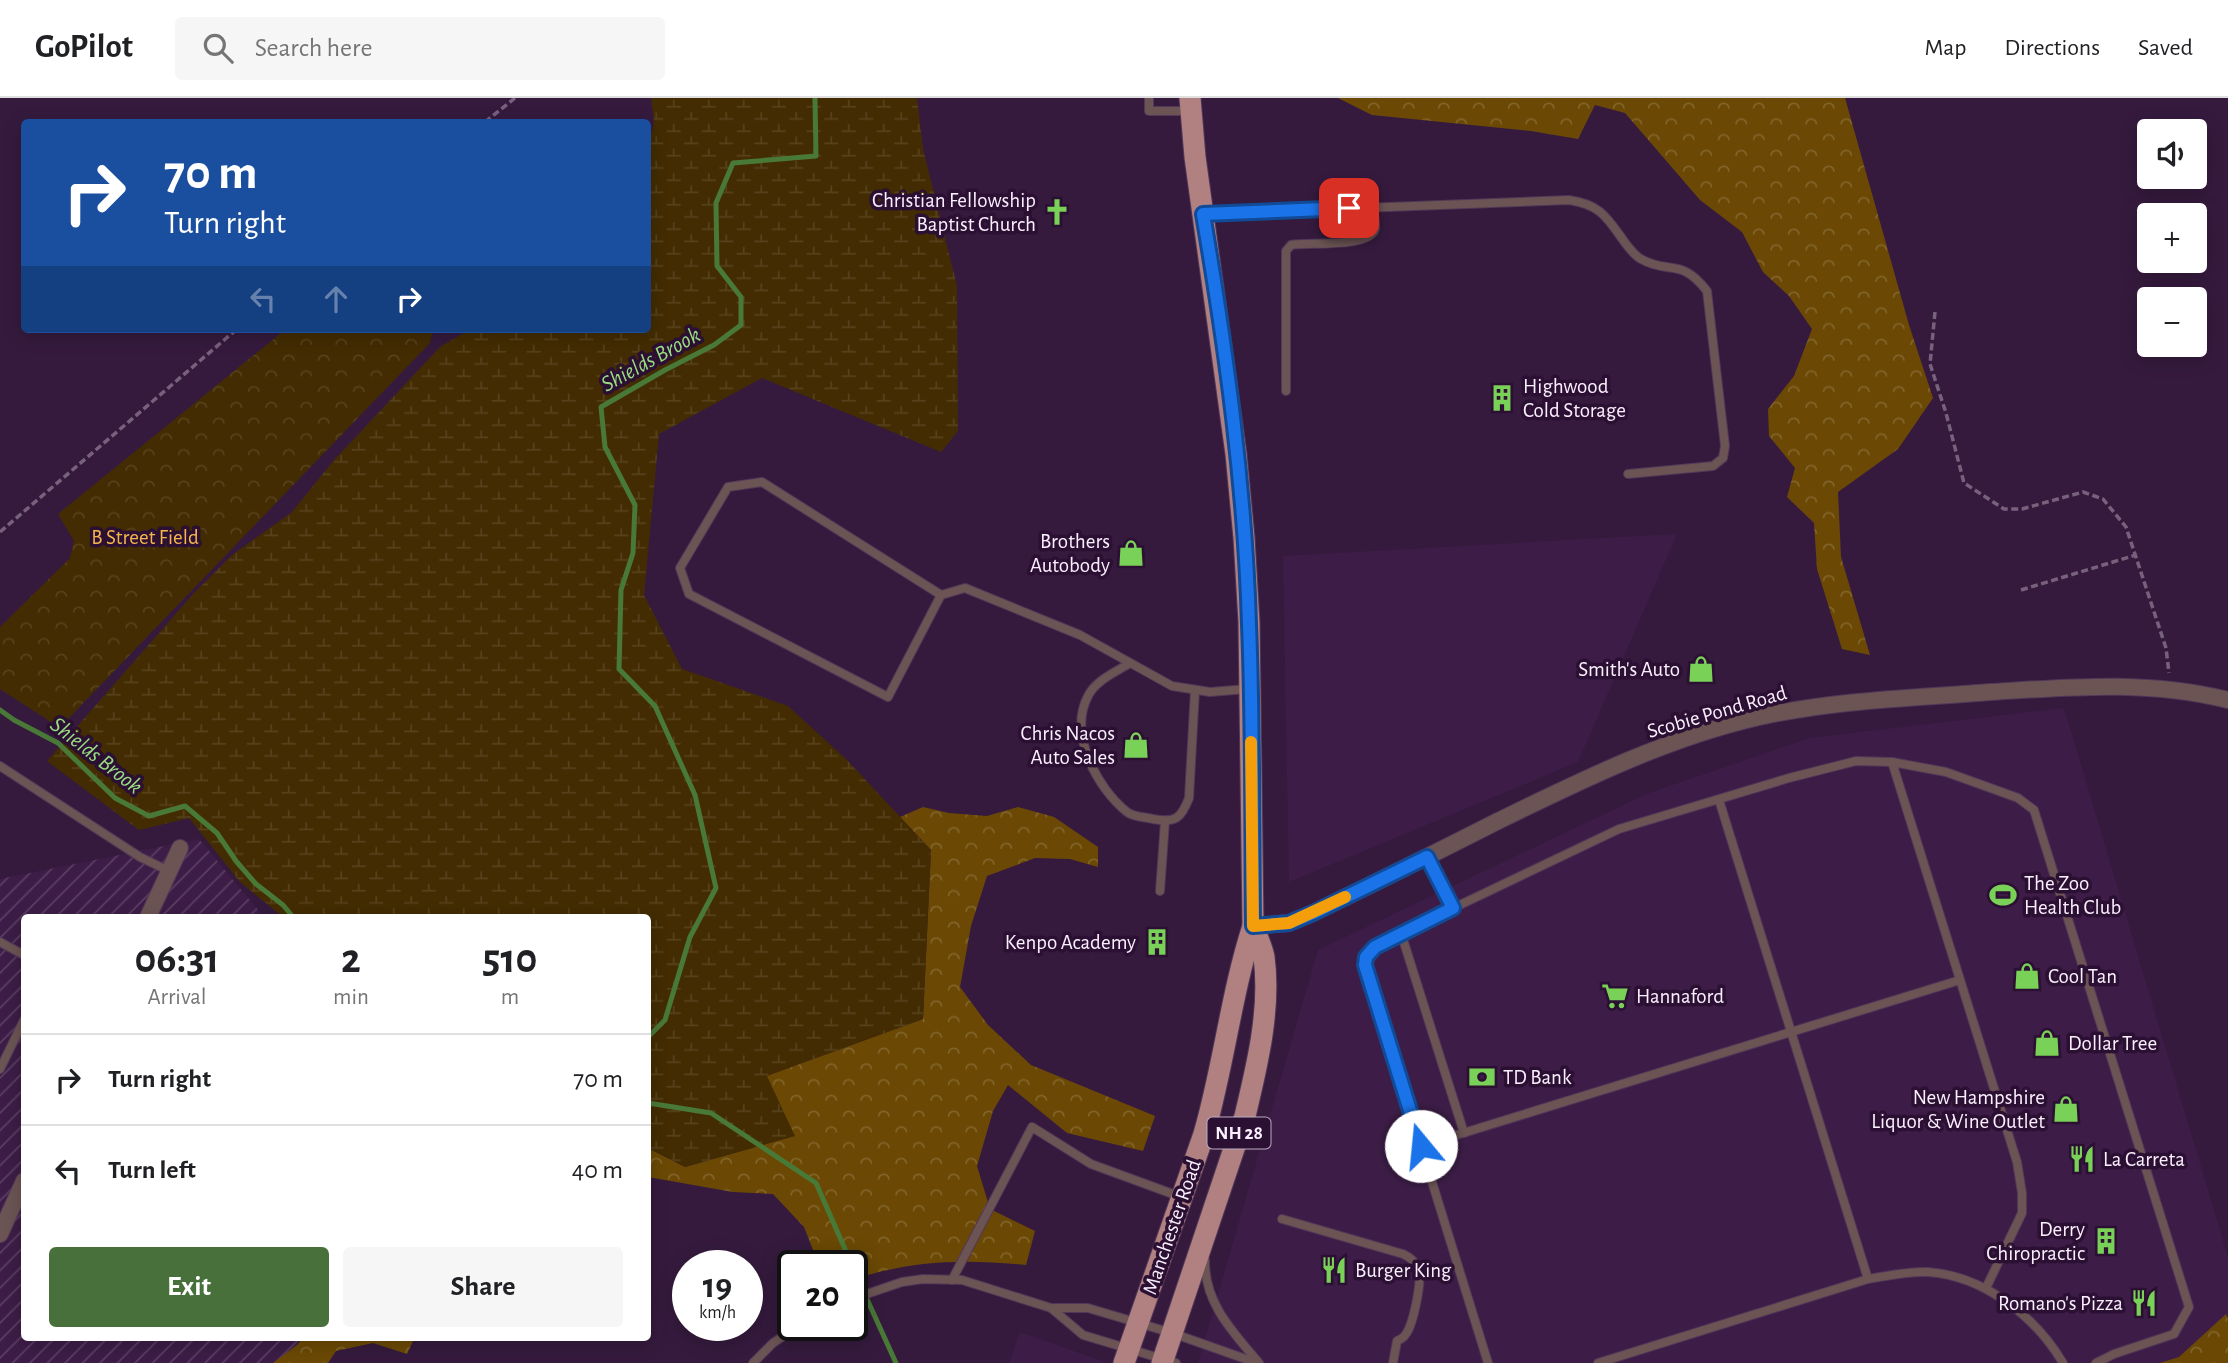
<!DOCTYPE html>
<meta charset="utf-8">
<style>
:root{--surface:#fff;--page:#f6f6f6;--text:#202124;--muted:#757577;--line:#e0e0e0;--accent:#48703b}
body{margin:0;font-family:"Alegreya Sans",sans-serif;background:var(--page);color:var(--text);height:100vh;display:flex;flex-direction:column;font-size:26px;white-space:nowrap}
*{box-sizing:border-box;margin:0}
p{font-size:23px;color:var(--muted)}
.icon{flex:none;width:38px;height:38px;fill:none;stroke:currentColor;stroke-width:2;stroke-linecap:round;stroke-linejoin:round}
.map{position:relative;flex:1;overflow:hidden}
.panel{position:absolute;left:21px;top:816px;width:630px;height:427px;display:flex;flex-direction:column;background:var(--surface);border-radius:7px;box-shadow:0 4px 18px #0003}
.panel>*{flex:none}
.hud{position:absolute;left:21px;top:21px;width:630px;height:214px;border-radius:7px;box-shadow:0 4px 18px #0003;background:#1a4fa0;color:#fff;overflow:hidden}
.fabs{position:absolute;left:2137px;top:21px;display:grid;gap:14px}
.fabs a{display:grid;place-items:center;width:70px;height:70px;border-radius:7px;background:var(--surface);box-shadow:0 4px 18px #0003;font-size:35px}
.speed{position:absolute;left:672px;top:1152px;display:flex;gap:14px;font-size:35px;font-weight:700;text-align:center}
.speed>*{display:grid;place-content:center;width:91px;height:91px;border-radius:50%;background:var(--surface);box-shadow:0 4px 18px #0003;line-height:1}
.speed small{font-size:18px;font-weight:400}
.speed .limit{border:4px solid #111;border-radius:10px;background:#fff;color:#111}
.pin{position:absolute;display:grid;place-items:center;width:60px;height:60px;color:#fff;margin:-30px;border-radius:14px;box-shadow:0 4px 10px #0006}
.me{position:absolute;width:77px;margin:-38px;rotate:343deg;stroke-linejoin:round;filter:drop-shadow(0 0 5px #0008)}
.turn{display:flex;align-items:center;gap:24px;height:147px;padding:0 28px;font-size:32px}
.turn .icon{width:91px;height:91px;stroke-width:2.5}
.turn b{display:block;font-size:49px;line-height:60px}
.lanes{display:flex;align-items:center;height:66px;padding:0 28px;background:#0003;justify-content:center;gap:35px;direction:ltr}
.lanes .off{opacity:.35}
.eta{display:flex;justify-content:space-evenly;align-items:center;height:119px;text-align:center}
.eta b{font-size:42px;font-weight:600;line-height:49px}
.action{display:flex;gap:14px;margin-top:auto;padding:14px 28px}
.action a{flex:1;height:80px;border-radius:7px;background:var(--accent);color:#fff;font-size:28px;font-weight:600;line-height:80px;text-align:center}
.action a+a{background:var(--page);color:var(--text)}
ul{padding:0;list-style:none}
li{display:flex;align-items:center;gap:21px;height:91px;padding:0 28px;border-top:2px solid var(--line)}
li div{flex:1}
li b{display:block;font-size:26px}
li em{font-style:normal}
header{display:flex;align-items:center;gap:42px;box-sizing:border-box;height:98px;padding:0 35px;background:var(--surface);border-bottom:2px solid var(--line)}
header strong{font-size:33px}
nav{display:flex;gap:38px;margin-inline-start:auto;font-size:24px}
.search{width:490px;height:63px;background:var(--page);display:flex;align-items:center;gap:18px;box-sizing:border-box;padding:0 24px;border-radius:7px;color:var(--muted);font-size:26px}
.map>svg:first-child{display:block}
.built{fill:#3d1d47}
.industrial{fill:url(#industrial-furrows)}
.forest{fill:url(#forest-crowns)}
.wetland{fill:url(#wetland-marsh)}
.park{fill:url(#park-crowns)}
.lines{fill:none;stroke-linecap:round;stroke-linejoin:round}
.stream{stroke:#497937;stroke-width:5}
.lane-casing{stroke:#513858;stroke-width:10}
.street-casing{stroke:#513858;stroke-width:18}
.primary-casing{stroke:#513858;stroke-width:23}
.path{stroke:#77617d;stroke-width:3.5;stroke-dasharray:7 3.5;stroke-linecap:butt}
.lane{stroke:#6c5454;stroke-width:8}
.street{stroke:#6c5454;stroke-width:16}
.primary{stroke:#b18081;stroke-width:21}
.route-casing{stroke:#114b97;stroke-width:18}
.route{stroke:#1a73e8;stroke-width:12}
.slow{stroke:#f59e0b;stroke-width:12}
.labels{text-anchor:middle;dominant-baseline:central;stroke-width:7;stroke-linejoin:round;paint-order:stroke}
.shield{fill:#2b1033;stroke:#bcacc0;stroke-width:2}
.shield-label{font-size:19px;font-weight:bold;fill:#faeffd}
.poi-label{font-size:21px;fill:#faeffd;stroke:#2b1033;text-anchor:end}
.park-label{font-size:21px;fill:#f5b64c;stroke:#2b1033}
.street-label{font-size:21px;fill:#faeffd;stroke:#2b1033}
.water-label{font-size:23px;font-style:italic;fill:#99dc81;stroke:#2b1033}
</style>
<header>
<strong>GoPilot</strong>
<div class="search"><svg class="icon" aria-label="search" viewBox="0 0 24 24"><circle cx="10" cy="10" r="6"/><path d="M15 15l6 6"/></svg>Search here</div>
<nav><a>Map</a><a>Directions</a><a>Saved</a></nav>
</header>
<div class="map">
<svg width="2228" height="1265" viewBox="0 0 2228 1265">
<defs>
<pattern id="industrial-furrows" width="10" height="10" patternUnits="userSpaceOnUse" patternTransform="scale(1.75)"><rect width="10" height="10" fill="#3d1d47"/><path d="M-1 1l2-2M0 10L10 0M9 11l2-2" fill="none" stroke="#5a3e62"/></pattern>
<pattern id="forest-crowns" width="20" height="18" patternUnits="userSpaceOnUse" patternTransform="scale(1.75)"><rect width="20" height="18" fill="#6b4904"/><path d="M2 6a3 3 0 1 1 6 0M12 15a3 3 0 1 1 6 0" fill="none" stroke="#81642a"/></pattern>
<pattern id="wetland-marsh" width="20" height="14" patternUnits="userSpaceOnUse" patternTransform="scale(1.75)"><rect width="20" height="14" fill="#432c02"/><path d="M1 5h8M5 5V1M11 12h8M15 12V8" fill="none" stroke="#56411b"/></pattern>
<pattern id="park-crowns" width="20" height="18" patternUnits="userSpaceOnUse" patternTransform="scale(1.75)"><rect width="20" height="18" fill="#432c02"/><path d="M2 6a3 3 0 1 1 6 0M12 15a3 3 0 1 1 6 0" fill="none" stroke="#56411b"/></pattern>
</defs>
<rect width="100%" height="100%" fill="#351a3d"/>
<g class="built">
<path d="M1677,436L1578,664L1289,784L1283,458Z"/>
<path d="M2064,610L2228,1159V1265H1198L1318,852L1649,695L1810,640Z"/>
<path d="M1020,1234L1105,1264V1265H1009Z"/>
</g>
<path class="industrial" d="M199,741L264,819H24V1239H309L288,1265H0V781Z"/>
<g class="forest">
<path d="M1338,0H1845L1909,227L1933,300L1898,351L1838,394L1841,459L1870,557L1842,551L1817,471L1814,425L1787,399L1795,370L1769,338L1768,311L1794,278L1812,231L1789,198L1763,174L1742,134L1700,102L1625,15L1595,7L1578,41L1531,33L1372,17Z"/>
<path d="M923,709L949,715L987,718L1018,709L1054,719L1098,749V769L1070,761L1035,760L987,778L971,828L960,889L988,927L1031,967L1155,1018L1143,1053L1067,1035L1008,987L993,1013L977,1068L990,1111L1035,1133L1026,1167C965,1161 911,1162 852,1182V1167H819L804,1129L773,1096L733,1094L648,1079V1050L685,1069L794,1038L766,978L923,921L931,752L900,719Z"/>
<path d="M2226,1216L2228,1221V1265H2160L2179,1259Z"/>
<path d="M304,1239H415L407,1256L373,1245L336,1253L328,1265H273L297,1247Z"/>
</g>
<path class="wetland" d="M651,0H917L923,51L957,188L958,333L941,354L762,280L659,336L644,497L682,571L788,608L847,662L931,752L923,921L767,978L795,1038L685,1069L648,1050V819H283L240,784L189,720L139,732L47,663L194,495L232,457L292,414L334,362L441,248L471,231H648V49L654,24Z"/>
<path class="park" d="M286,231H433L430,245L66,623L54,626L0,591V529L70,460L74,443L58,416Z"/>
<g class="lines">
<g class="stream">
<path d="M0,612L14,622L58,645L115,700L149,718L185,708L217,735L236,763L256,786L283,807L293,819"/>
<path d="M648,939L665,922L690,839L716,790L695,697L655,608L619,571L621,492L633,455L635,407L605,349L601,309L665,272L714,247L741,227V199L717,168L716,105L733,65L816,58L815,0"/>
<path d="M648,1005L711,1015L816,1085L852,1167"/>
<path d="M852,1168L896,1265"/>
</g>
<defs>
<g id="lane">
<path d="M1149,0V13H1189"/>
<path d="M1203,116L1569,102C1602,107 1607,120 1626,146C1630,151 1635,158 1641,161C1669,177 1681,159 1707,193L1725,348L1723,360L1713,368L1628,376"/>
<path d="M1286,293V153L1291,147C1308,144 1370,150 1375,131C1376,125 1373,115 1373,109"/>
<path d="M941,497L888,599L689,496L680,470L728,389L762,384L941,497L965,490L1080,537L1172,588L1210,594L1247,591"/>
<path d="M1130,565C1116,574 1096,582 1088,598C1068,636 1097,690 1127,714C1133,719 1145,719 1153,721C1175,725 1181,721 1189,700L1195,592"/>
<path d="M1892,664L2017,1064L2022,1095V1115L1986,1190"/>
<path d="M0,668L140,759L169,773"/>
<path d="M1719,702L1868,1181"/>
<path d="M1427,759L1453,810"/>
<path d="M1160,793L1165,723"/>
<path d="M1401,835L1464,1035"/>
<path d="M0,844L24,857"/>
<path d="M0,971L24,922"/>
<path d="M1421,1048L1960,882"/>
<path d="M1282,1121L1403,1156C1410,1159 1415,1163 1418,1171C1423,1182 1413,1226 1406,1236C1403,1241 1402,1240 1397,1243L1393,1265"/>
<path d="M1205,1162C1204,1205 1233,1234 1259,1265"/>
<path d="M952,1182L1032,1029L1091,1066L1181,1099"/>
<path d="M852,1201L902,1184L923,1181L962,1182L1051,1210H1088L1172,1235L1257,1265"/>
<path d="M1051,1210L1083,1237L1176,1265"/>
<path d="M753,1265L773,1245L800,1227"/>
<path d="M1488,1265L1365,867C1367,848 1386,843 1401,835L1619,731L1789,680L1856,663L1892,664L1946,674L2018,700L2034,712L2189,1209L2174,1236L2114,1256L2096,1265"/>
<path d="M1598,1265L1868,1181C1888,1178 1907,1173 1928,1174C1984,1178 2035,1218 2063,1265"/>
</g>
<g id="street">
<path d="M148,819L180,750"/>
<path d="M1253,828L1289,825L1313,815C1375,785 1437,754 1498,723C1582,682 1667,640 1759,619C1835,602 1913,600 1991,594C2071,589 2149,582 2228,602"/>
<path d="M0,1136L24,1083"/>
</g>
<g id="primary">
<path d="M1124,1265L1204,1036C1224,967 1231,896 1253,828"/>
<path d="M1162,1265L1245,1018C1257,968 1271,911 1264,859C1262,849 1257,838 1253,828L1249,524L1244,440L1236,356L1195,59L1190,0"/>
</g>
</defs>
<use href="#lane" class="lane-casing"/>
<use href="#street" class="street-casing"/>
<use href="#primary" class="primary-casing"/>
<g class="path">
<path d="M485,24L515,0"/>
<path d="M1935,214L1930,266L1946,315L1964,385L2004,411H2022L2083,394L2103,401L2126,429L2166,550L2169,575"/>
<path d="M0,434L237,231"/>
<path d="M2021,492L2136,457"/>
</g>
<use href="#lane" class="lane"/>
<use href="#street" class="street"/>
<use href="#primary" class="primary"/>
</g>
<g class="lines">
<defs>
<path id="route" d="M1349,110L1203,116C1226,251 1245,389 1249,526C1253,626 1252,727 1253,828L1289,825L1313,815L1427,759L1453,810L1375,849L1366,859L1365,867L1421,1048"/>
</defs>
<use href="#route" class="route-casing"/>
<use href="#route" class="route"/>
<path class="slow" d="M1251,644L1253,828L1289,825L1345,799"/>
</g>
<defs>
<symbol id="church-bare" viewBox="-9 -9 18 18"><path d="M-1.2-6h2.4v3.5h3.3v2.4h-3.3V6h-2.4V-.1h-3.3v-2.4h3.3Z" fill="#7ad157" stroke="#2b1033" stroke-width="2.5" paint-order="stroke"/></symbol>
<symbol id="building-bare" viewBox="-9 -9 18 18"><path d="M-4-6H4V6H1V3H-1V6H-4ZM-2.5-4.3h1.7v1.8h-1.7ZM.8-4.3h1.7v1.8H.8ZM-2.5-1h1.7V.8h-1.7ZM.8-1h1.7V.8H.8Z" fill="#7ad157" stroke="#2b1033" stroke-width="2.5" paint-order="stroke"/></symbol>
<symbol id="shop-bare" viewBox="-9 -9 18 18"><path d="M-5-2.5h2.3a2.7 3.5 0 0 1 5.4 0H5L5.5 6h-11ZM-1.5-2.5h3a1.5 2.3 0 0 0-3 0Z" fill="#7ad157" stroke="#2b1033" stroke-width="2.5" paint-order="stroke"/></symbol>
<symbol id="stadium-bare" viewBox="-9 -9 18 18"><path d="M0-5a6.5 5 0 1 0 0 10a6.5 5 0 1 0 0-10ZM-3.5-1.8h7v3.6h-7Z" fill="#7ad157" stroke="#2b1033" stroke-width="2.5" paint-order="stroke"/></symbol>
<symbol id="supermarket-bare" viewBox="-9 -9 18 18"><path d="M-6-5.5h2.5l.6 2H6L4.5 2H-2.5L-4.4-4H-6ZM-1.5 3.2a1.3 1.3 0 1 0 .1 0ZM3 3.2a1.3 1.3 0 1 0 .1 0Z" fill="#7ad157" stroke="#2b1033" stroke-width="2.5" paint-order="stroke"/></symbol>
<symbol id="bank-bare" viewBox="-9 -9 18 18"><path d="M-6-4H6V4H-6ZM0-2.3a2.3 2.3 0 1 0 0 4.6a2.3 2.3 0 1 0 0-4.6Z" fill="#7ad157" stroke="#2b1033" stroke-width="2.5" paint-order="stroke"/></symbol>
<symbol id="restaurant-bare" viewBox="-9 -9 18 18"><path d="M-5-6h1v4h1v-4h1v4h1v-4h1v5L-1.5 .5V6h-2V.5L-5-1ZM5-6V6H3V1.5H1.5Q1.5-4 5-6Z" fill="#7ad157" stroke="#2b1033" stroke-width="2.5" paint-order="stroke"/></symbol>
</defs>
<g fill-rule="evenodd">
<use href="#church-bare" x="1038" y="95" width="38" height="38"/>
<use href="#building-bare" x="1483" y="281" width="38" height="38"/>
<use href="#shop-bare" x="1112" y="436" width="38" height="38"/>
<use href="#shop-bare" x="1682" y="552" width="38" height="38"/>
<use href="#shop-bare" x="1117" y="628" width="38" height="38"/>
<use href="#stadium-bare" x="1984" y="778" width="38" height="38"/>
<use href="#building-bare" x="1138" y="825" width="38" height="38"/>
<use href="#shop-bare" x="2008" y="859" width="38" height="38"/>
<use href="#supermarket-bare" x="1596" y="879" width="38" height="38"/>
<use href="#shop-bare" x="2028" y="926" width="38" height="38"/>
<use href="#bank-bare" x="1463" y="960" width="38" height="38"/>
<use href="#shop-bare" x="2047" y="992" width="38" height="38"/>
<use href="#restaurant-bare" x="2063" y="1042" width="38" height="38"/>
<use href="#building-bare" x="2087" y="1124" width="38" height="38"/>
<use href="#restaurant-bare" x="1315" y="1153" width="38" height="38"/>
<use href="#restaurant-bare" x="2125" y="1186" width="38" height="38"/>
</g>
<g class="labels">
<rect class="shield" x="1207.5" y="1019.5" width="63" height="31" rx="5"/>
<g class="shield-label">
<text x="1239" y="1035">NH 28</text>
</g>
<g class="poi-label">
<text x="1036" y="102">Christian Fellowship<tspan x="1036" dy="24">Baptist Church</tspan></text>
<text x="1523" y="288" text-anchor="start">Highwood<tspan x="1523" dy="24">Cold Storage</tspan></text>
<text x="1110" y="443">Brothers<tspan x="1110" dy="24">Autobody</tspan></text>
<text x="1680" y="571">Smith's Auto</text>
<text x="1115" y="635">Chris Nacos<tspan x="1115" dy="24">Auto Sales</tspan></text>
<text x="2024" y="785" text-anchor="start">The Zoo<tspan x="2024" dy="24">Health Club</tspan></text>
<text x="1136" y="844">Kenpo Academy</text>
<text x="2048" y="878" text-anchor="start">Cool Tan</text>
<text x="1636" y="898" text-anchor="start">Hannaford</text>
<text x="2068" y="945" text-anchor="start">Dollar Tree</text>
<text x="1503" y="979" text-anchor="start">TD Bank</text>
<text x="2045" y="999">New Hampshire<tspan x="2045" dy="24">Liquor &amp; Wine Outlet</tspan></text>
<text x="2103" y="1061" text-anchor="start">La Carreta</text>
<text x="2085" y="1131">Derry<tspan x="2085" dy="24">Chiropractic</tspan></text>
<text x="1355" y="1172" text-anchor="start">Burger King</text>
<text x="2123" y="1205">Romano's Pizza</text>
</g>
<g class="park-label">
<text x="145" y="439">B Street Field</text>
</g>
<g class="street-label">
<text transform="translate(1717 614) rotate(-16)">Scobie Pond Road</text>
<text transform="translate(1172 1129) rotate(-71)">Manchester Road</text>
</g>
<g class="water-label">
<text transform="translate(651 262) rotate(-29)">Shields Brook</text>
<text transform="translate(96 658) rotate(38)">Shields Brook</text>
</g>
</g>
</svg>
<div class="fabs">
<a><svg class="icon" aria-label="sound" viewBox="0 0 24 24"><path d="M4 9h4l5-4v14l-5-4H4zM17 9q2 3 0 6"/></svg></a>
<a>+</a>
<a>−</a>
</div>
<div class="speed"><div>19<small>km/h</small></div><div class="limit">20</div></div>
<div class="pin" style="left:1349px;top:110px;background:#d93025"><svg class="icon" aria-label="arrive" viewBox="0 0 24 24"><path d="M6 21V4h12l-3 4 3 4H6"/></svg></div>
<svg class="me" style="left:1421px;top:1048px" viewBox="-20 -20 40 40"><circle r="19" fill="#fff"/><path d="M0-13L10 11 0 6-10 11z" fill="#1a73e8"/></svg>
<div class="hud">
<div class="turn"><svg class="icon" aria-label="right" viewBox="0 0 24 24"><path d="M7 20v-9h11M14 6l5 5-5 5"/></svg><div><b>70 m</b>Turn right</div></div>
<div class="lanes"><svg class="icon off" aria-label="left" viewBox="0 0 24 24"><path d="M17 20v-9H6M10 6l-5 5 5 5"/></svg><svg class="icon off" aria-label="ahead" viewBox="0 0 24 24"><path d="M12 20V5M6 11l6-6 6 6"/></svg><svg class="icon" aria-label="right" viewBox="0 0 24 24"><path d="M7 20v-9h11M14 6l5 5-5 5"/></svg></div>
</div>
<section class="panel">
<div class="eta">
<div><b>06:31</b><p>Arrival</p></div>
<div><b>2</b><p>min</p></div>
<div><b>510</b><p>m</p></div>
</div>
<ul>
<li><svg class="icon" aria-label="right" viewBox="0 0 24 24"><path d="M7 20v-9h11M14 6l5 5-5 5"/></svg><div><b>Turn right</b></div><em>70 m</em></li>
<li><svg class="icon" aria-label="left" viewBox="0 0 24 24"><path d="M17 20v-9H6M10 6l-5 5 5 5"/></svg><div><b>Turn left</b></div><em>40 m</em></li>
</ul>
<div class="action"><a>Exit</a><a>Share</a></div>
</section>
</div>
